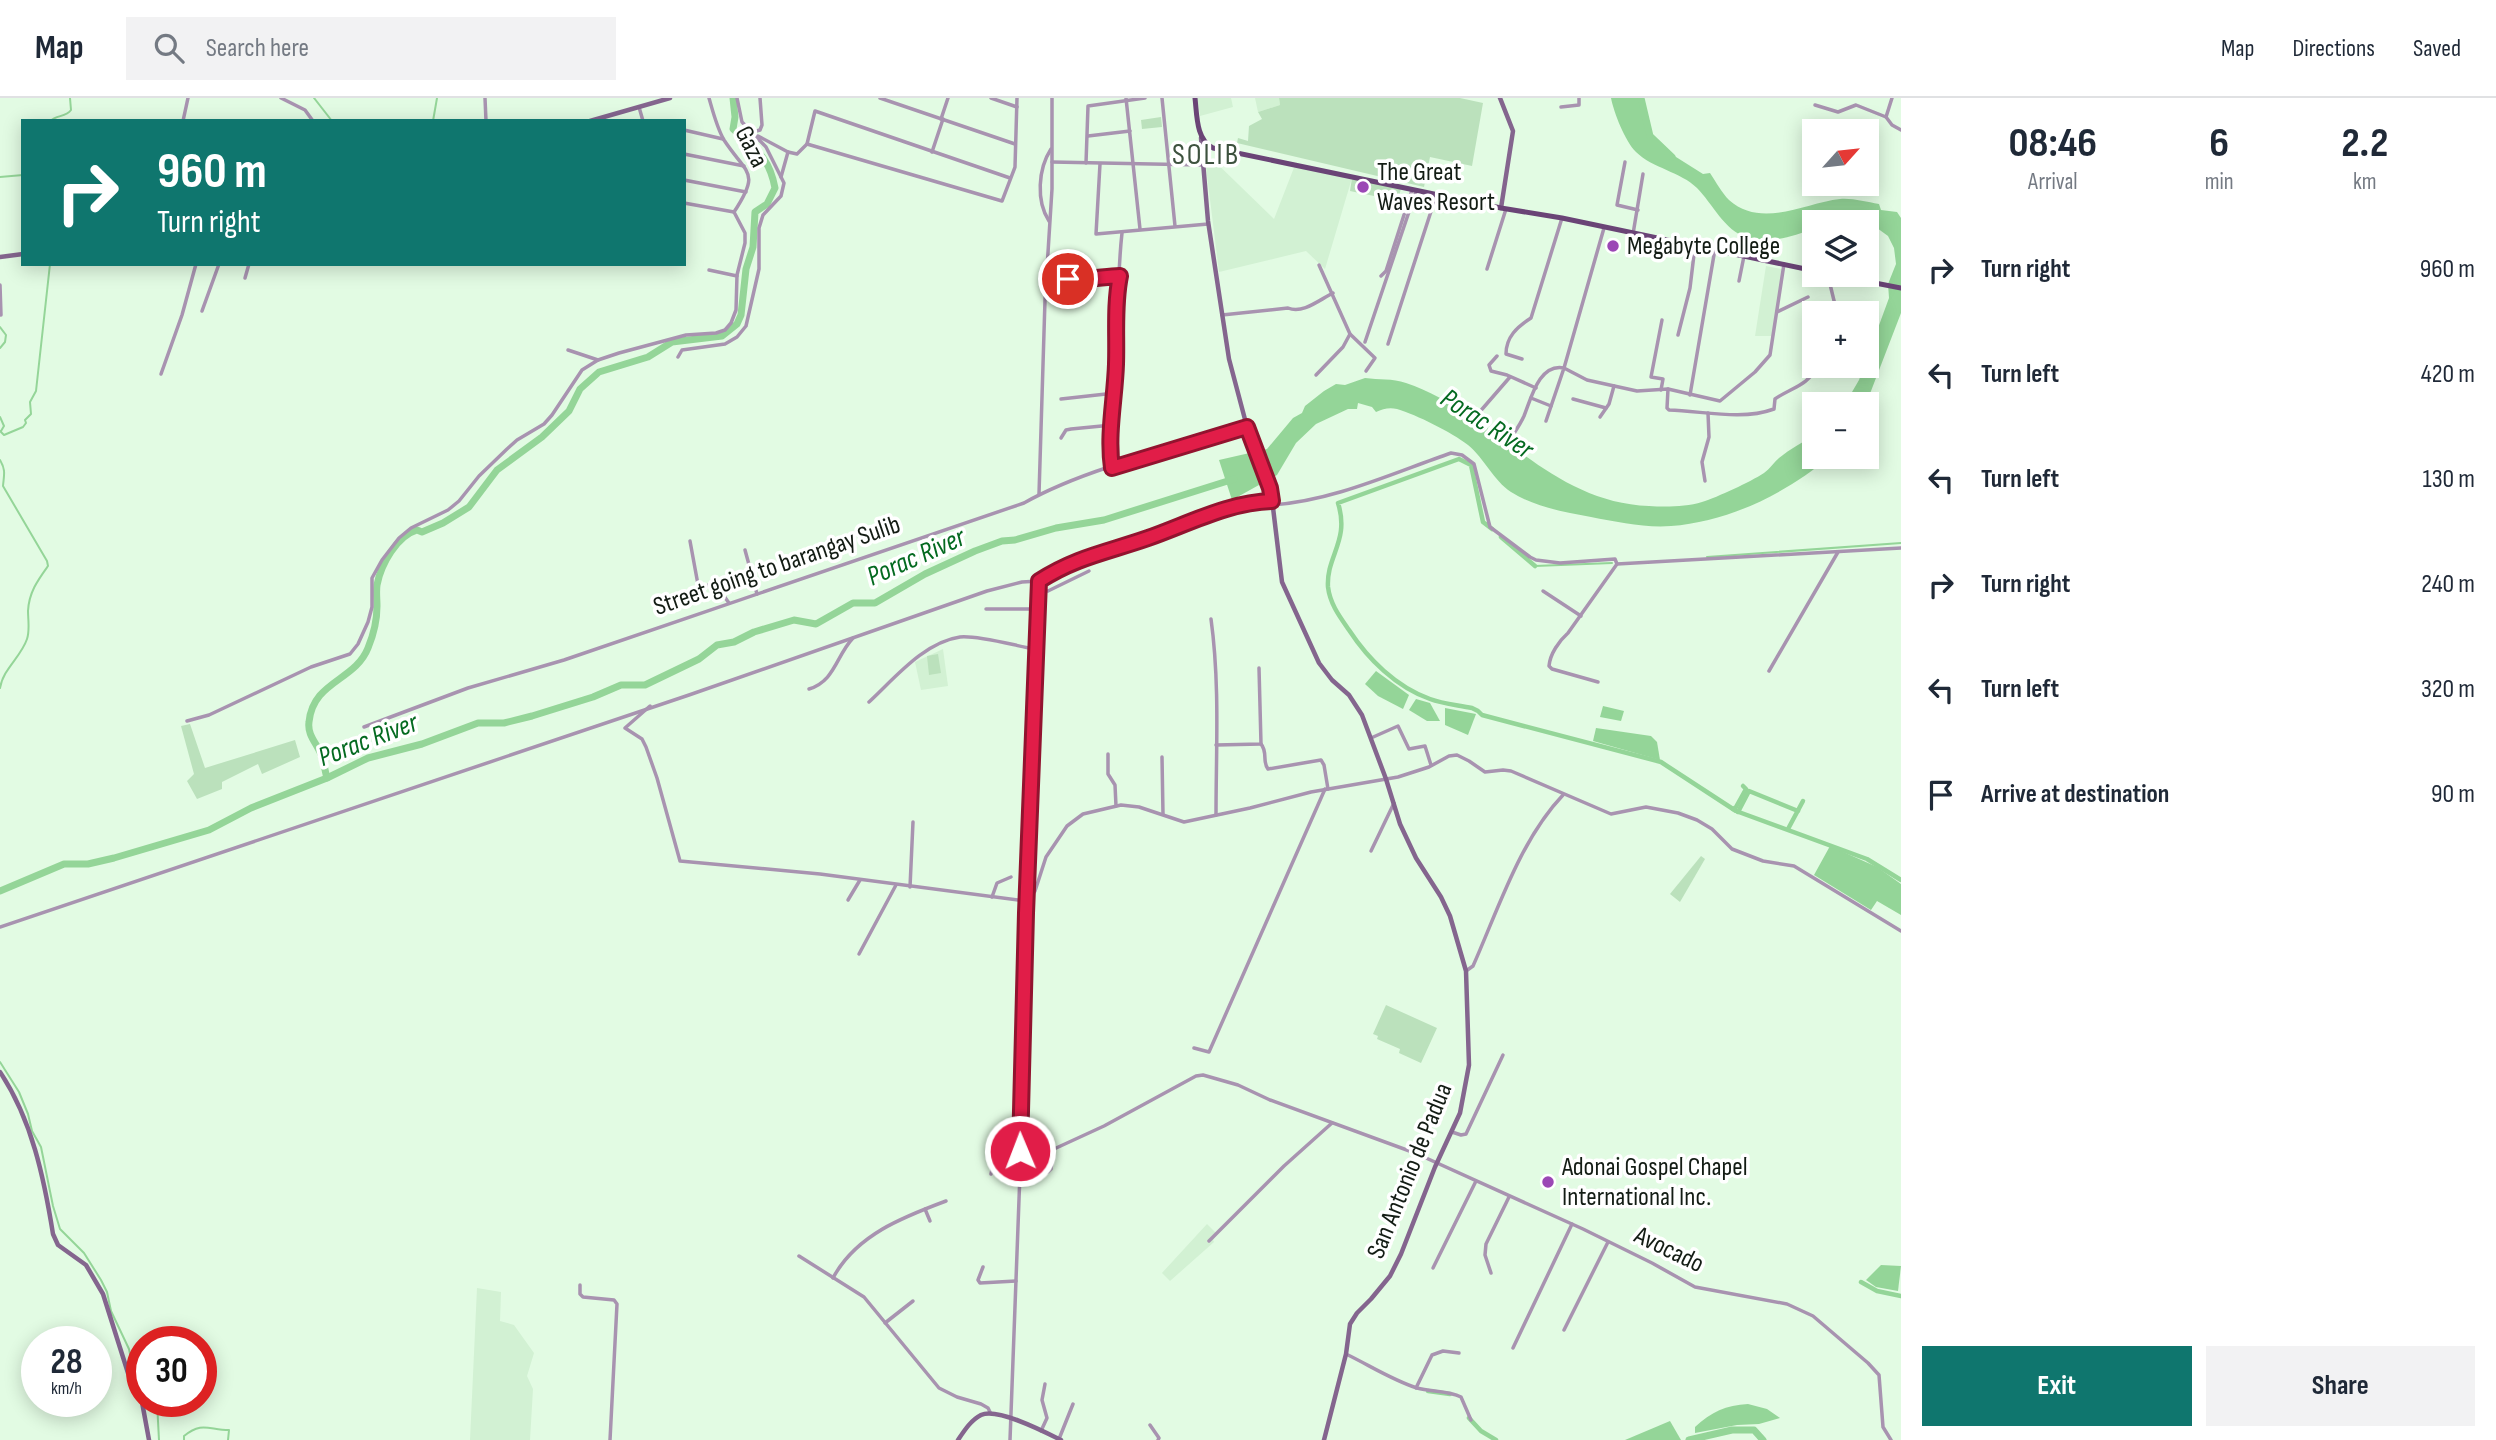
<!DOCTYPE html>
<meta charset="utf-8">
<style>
:root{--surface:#fff;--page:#f2f2f3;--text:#1f2937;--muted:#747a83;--line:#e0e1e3;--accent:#0f766e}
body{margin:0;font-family:"Sofia Sans Condensed",sans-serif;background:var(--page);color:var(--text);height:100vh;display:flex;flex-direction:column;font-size:26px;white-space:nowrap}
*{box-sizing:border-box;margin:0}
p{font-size:23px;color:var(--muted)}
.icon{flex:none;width:38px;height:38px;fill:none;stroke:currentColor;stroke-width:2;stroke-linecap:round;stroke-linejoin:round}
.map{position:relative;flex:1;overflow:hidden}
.drawer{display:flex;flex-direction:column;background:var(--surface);width:595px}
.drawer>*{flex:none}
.guide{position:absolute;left:21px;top:21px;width:665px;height:147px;border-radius:0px;box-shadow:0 4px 18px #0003;background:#0f766e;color:#fff;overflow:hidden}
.needle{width:46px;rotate:63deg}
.fabs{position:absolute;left:1802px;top:21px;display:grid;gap:14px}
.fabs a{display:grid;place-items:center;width:77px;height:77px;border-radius:0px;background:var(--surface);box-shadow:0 4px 18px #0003;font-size:35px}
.speed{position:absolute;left:21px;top:1228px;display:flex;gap:14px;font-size:35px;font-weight:700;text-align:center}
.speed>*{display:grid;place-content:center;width:91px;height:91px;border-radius:50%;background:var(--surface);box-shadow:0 4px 18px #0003;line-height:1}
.speed small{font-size:18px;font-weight:400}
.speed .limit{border:10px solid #d22;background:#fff;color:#111}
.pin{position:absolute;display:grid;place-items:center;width:60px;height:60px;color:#fff;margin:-30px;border:4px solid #fff;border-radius:50%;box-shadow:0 2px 7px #0007}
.me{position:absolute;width:77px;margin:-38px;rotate:359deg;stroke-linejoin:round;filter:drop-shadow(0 0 5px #0008)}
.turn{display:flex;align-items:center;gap:24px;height:147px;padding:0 21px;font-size:32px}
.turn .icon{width:91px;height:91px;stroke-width:2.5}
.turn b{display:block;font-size:49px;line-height:60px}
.eta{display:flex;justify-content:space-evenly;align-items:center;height:119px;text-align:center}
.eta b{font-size:42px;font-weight:700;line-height:49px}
.cta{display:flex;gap:14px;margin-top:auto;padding:14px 21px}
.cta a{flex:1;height:80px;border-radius:0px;background:var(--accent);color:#fff;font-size:28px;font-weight:700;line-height:80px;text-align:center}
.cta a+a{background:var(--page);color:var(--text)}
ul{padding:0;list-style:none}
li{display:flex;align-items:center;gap:21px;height:105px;padding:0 21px}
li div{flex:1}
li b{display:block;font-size:26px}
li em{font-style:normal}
header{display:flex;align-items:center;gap:42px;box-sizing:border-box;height:98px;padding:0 35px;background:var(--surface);border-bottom:2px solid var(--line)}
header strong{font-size:33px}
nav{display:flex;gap:38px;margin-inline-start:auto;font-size:24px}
.search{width:490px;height:63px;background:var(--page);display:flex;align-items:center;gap:18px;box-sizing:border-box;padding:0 24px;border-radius:0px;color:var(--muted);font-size:26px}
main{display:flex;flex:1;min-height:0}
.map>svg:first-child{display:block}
.built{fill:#d2f1d3}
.green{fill:#bbe1bc}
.water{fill:#94d598}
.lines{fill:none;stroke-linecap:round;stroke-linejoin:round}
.stream{stroke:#94d598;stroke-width:2}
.canal{stroke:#94d598;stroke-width:4.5}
.river{stroke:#94d598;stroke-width:7}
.street{stroke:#a893b0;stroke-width:3.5}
.secondary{stroke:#84658e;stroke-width:4.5}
.primary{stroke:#6a4476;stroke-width:5}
.route-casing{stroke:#92132f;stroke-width:18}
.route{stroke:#e11d48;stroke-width:12}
.poi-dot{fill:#9b47b5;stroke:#fff;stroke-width:2.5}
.labels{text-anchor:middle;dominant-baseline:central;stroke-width:7;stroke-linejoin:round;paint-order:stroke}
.street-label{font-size:26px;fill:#131c14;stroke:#fff}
.poi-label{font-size:26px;fill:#131c14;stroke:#fff;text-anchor:start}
.water-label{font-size:28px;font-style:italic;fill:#046a20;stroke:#fff}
.quarter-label{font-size:30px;letter-spacing:2px;fill:#3d523e;stroke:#fff}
</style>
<header>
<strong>Map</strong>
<div class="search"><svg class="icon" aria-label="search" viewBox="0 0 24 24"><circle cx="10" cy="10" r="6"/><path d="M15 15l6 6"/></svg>Search here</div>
<nav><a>Map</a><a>Directions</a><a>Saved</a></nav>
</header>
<main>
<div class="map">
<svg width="1901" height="1342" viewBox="0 0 1901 1342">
<rect width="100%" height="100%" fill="#e2fbe3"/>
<g class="built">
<path d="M1197,0H1231L1233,9L1200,18Z"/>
<path d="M1255,0H1279L1280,7L1258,14Z"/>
<path d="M1204,53L1274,121L1295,67L1352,80L1325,171L1306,153L1219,174Z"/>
<path d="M1766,168L1782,171L1773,238H1755Z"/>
<path d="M943,551L948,588L921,592L915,564Z"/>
<path d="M1207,1126L1217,1136L1213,1142L1214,1144L1170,1183L1162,1175Z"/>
<path d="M477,1190L501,1194L500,1223L514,1227L534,1255L527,1278L533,1291L530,1342H470Z"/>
</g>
<g class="green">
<path d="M1279,0H1460L1483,5L1472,68L1430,59L1424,89L1237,45L1238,40L1248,43L1249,28L1262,21L1258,14L1280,7Z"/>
<path d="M1161,19L1162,29L1142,31L1141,22Z"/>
<path d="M1352,80L1401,90L1399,99L1375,93L1374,98L1350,93Z"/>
<path d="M938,556L941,575L929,577L927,558Z"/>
<path d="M190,626L205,670L295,642L300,659L262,676L258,666L222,684V691L197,701L187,683L194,676L181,628Z"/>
<path d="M1701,758L1705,761L1680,804L1670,796Z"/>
<path d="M1386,907L1437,930L1421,965L1399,955L1400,951L1377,941L1378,938L1373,936Z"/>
</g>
<g class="water">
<path d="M1611,0H1642L1648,32L1657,47L1703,76L1710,75C1716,84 1722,95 1729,102C1762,131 1804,105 1840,101C1853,100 1866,104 1879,106L1881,112L1897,114L1901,120V215L1866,306H1845L1859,282L1864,268H1867V260L1889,200L1888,186L1896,166L1894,150L1888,138L1877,130L1867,129V124H1815V130C1791,139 1772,146 1746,139C1725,133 1712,105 1697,90C1681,74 1652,70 1636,54C1625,43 1614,15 1611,0Z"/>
<path d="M1365,280C1379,282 1392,280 1406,285C1495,315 1548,404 1649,408C1665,409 1686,409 1702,404C1718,399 1750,384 1764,375C1770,371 1774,364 1779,360C1790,351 1803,344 1815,337V359H1829C1787,395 1728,424 1671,428C1645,430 1617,424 1591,419C1564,414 1535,409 1511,394C1494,383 1484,360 1468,347C1451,334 1417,317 1397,311C1389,309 1383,311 1376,314L1372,309L1358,305L1357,311H1348L1316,326L1296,345L1277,377L1232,402L1219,362L1267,351L1293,320L1302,315L1305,308L1324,293L1336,286L1345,287Z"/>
<path d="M1376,573L1409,597L1403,611L1378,598L1365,586Z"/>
<path d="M1416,601L1430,605L1440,623H1427L1409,612Z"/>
<path d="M1603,608L1624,613L1621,623L1600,619Z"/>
<path d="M1445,610L1476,616L1468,637L1445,627Z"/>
<path d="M1596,630L1651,638L1657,644L1660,662L1593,643Z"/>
<path d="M1830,748L1877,769L1901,786V817L1877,803L1871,812L1814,777Z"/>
<path d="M1881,1167L1901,1168L1898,1193L1876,1189L1866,1182Z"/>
<path d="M1748,1306L1767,1311L1780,1320L1759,1326L1737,1327L1695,1335V1329C1711,1314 1726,1307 1748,1306Z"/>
<path d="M1670,1323L1681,1342H1625Z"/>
</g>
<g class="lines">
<g class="stream">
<path d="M314,0L332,23"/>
<path d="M50,23C57,17 66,19 71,12L70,0"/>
<path d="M433,23L437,0"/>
<path d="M0,79L23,77"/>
<path d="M0,229L6,237L5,244L0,250"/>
<path d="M0,319L4,328L1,333"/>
<path d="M0,333L4,337L23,329L26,325L25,322L31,316L30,304L36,293L50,166"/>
<path d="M0,362C6,372 4,377 3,388L47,463L48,468C38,482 29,494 28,513C28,522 30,532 27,541C21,559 3,571 0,590"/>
<path d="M1707,459L1901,445"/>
<path d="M1535,468L1612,465"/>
<path d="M0,964L19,994L28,1016L32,1033L41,1049L53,1108L60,1131L84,1155L101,1182L107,1194L111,1213L129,1251L133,1270L138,1281L142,1283"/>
<path d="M157,1304L159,1342"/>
<path d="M184,1342V1338C202,1323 209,1332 229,1332L228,1342"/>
</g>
<g class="canal">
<path d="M1492,431L1483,424L1471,367L1459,361L1338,405C1350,443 1326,458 1328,489C1330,506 1340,519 1349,532C1368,561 1396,589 1430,601C1443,606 1458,607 1472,610L1478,613L1482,617L1661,664L1736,713L1867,761L1901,782"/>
<path d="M1501,439L1535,468"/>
<path d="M1733,711L1736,709L1746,691L1743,688"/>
<path d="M1738,714L1749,693L1798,713"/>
<path d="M1788,731L1803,703"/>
<path d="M1861,1184L1877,1193L1901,1198"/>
<path d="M1428,1293L1450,1296"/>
<path d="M1469,1320L1481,1333L1496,1342"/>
</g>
<g class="river">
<path d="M1641,0L1650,38L1672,59"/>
<path d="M327,680C325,673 324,665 322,659C318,646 307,638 309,624C313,583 355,583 368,550C373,538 377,522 377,508C377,501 376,494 377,487C381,466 397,438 417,432L422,434L443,425L469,409L497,372L542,339L569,313L580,291L599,274L648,259L672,244L722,238L737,226L741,217L746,171L753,149L755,114L767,106L775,90C769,58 755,51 733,31L735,19L733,0"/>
<path d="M0,793L64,766H88L114,760L209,732L251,710L327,680L368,660L422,646L478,625H504L532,618L593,599L621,587H645L699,561L717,547L734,544L754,534L794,522L816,526L853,505H875L925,476L975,453L1002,443L1015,442L1056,430L1104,422L1234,381"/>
<path d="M1689,1342L1732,1332H1754L1763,1342"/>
</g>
<g class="street">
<path d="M281,0L305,12L313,23"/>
<path d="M485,0L486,23"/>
<path d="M709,0C713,14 717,30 724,42C747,77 761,73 734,114"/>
<path d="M880,0L1015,46"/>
<path d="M991,0L1017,9"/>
<path d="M1126,0L1140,131"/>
<path d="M1162,0L1175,128"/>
<path d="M1892,0L1886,19L1892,27L1901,32"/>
<path d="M1815,7L1838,14L1856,7L1886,19"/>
<path d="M639,9L643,23"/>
<path d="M1561,9L1579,7V0"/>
<path d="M941,21L948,0"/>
<path d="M183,23L188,0"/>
<path d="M684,32L723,41"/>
<path d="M753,34L760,32L762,27L760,0"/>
<path d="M758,38L788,54L797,56L807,46"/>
<path d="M1088,38L1130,33"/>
<path d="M932,54L943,21"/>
<path d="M684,56L744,68"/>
<path d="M1052,64L1202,67"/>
<path d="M1625,64L1617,107L1638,112"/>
<path d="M1086,65L1088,8L1145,0"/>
<path d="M1100,66L1096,136L1208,126"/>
<path d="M781,79L788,54"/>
<path d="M1010,80L815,13L807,46L1002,103L1015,69L1017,0"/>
<path d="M684,82L746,94"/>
<path d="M684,105L734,114"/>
<path d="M1049,123C1036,103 1038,71 1051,51"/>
<path d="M1604,130L1564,270L1587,282L1637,293L1668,291L1720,303L1755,274L1770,257L1784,166"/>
<path d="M1633,136L1643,76"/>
<path d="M1319,167L1350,236L1375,260L1366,273"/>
<path d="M1487,171L1506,111"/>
<path d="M709,172L737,178"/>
<path d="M1830,177L1829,182L1837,215"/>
<path d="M1381,178L1386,173L1412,92"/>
<path d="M245,180L249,166"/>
<path d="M1068,181C1085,182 1102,179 1120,179"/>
<path d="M1739,183L1744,158"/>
<path d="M0,187L1,217"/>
<path d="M202,213L219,166"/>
<path d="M1777,214L1808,199"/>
<path d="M1222,217L1288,210C1303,216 1319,202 1333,195"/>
<path d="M1815,230C1802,239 1806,252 1815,263"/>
<path d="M1678,237L1690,190L1695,148"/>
<path d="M1365,244L1416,93"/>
<path d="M1388,246L1436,98"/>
<path d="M568,252L598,262"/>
<path d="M1497,258L1489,267L1491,273L1507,277L1536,290"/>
<path d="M678,259L682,252L725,246L737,239L746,228L759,171V130L763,117L781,98L784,85L766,49L742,24L737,0"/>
<path d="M1522,261L1506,256C1506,239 1517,229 1531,220L1562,120"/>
<path d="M161,276L182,217L196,166"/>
<path d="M1316,277L1343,249L1350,236"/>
<path d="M1668,291L1667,310L1669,312C1704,313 1741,323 1774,311L1775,301C1792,289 1808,288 1817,268"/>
<path d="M1661,292L1663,281L1651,279L1662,222"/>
<path d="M1690,297L1715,151"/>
<path d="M1531,300L1551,308"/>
<path d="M1061,301L1115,295"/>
<path d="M1573,301L1606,310"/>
<path d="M1477,317L1510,279"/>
<path d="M1600,319L1609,306L1614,288"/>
<path d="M1061,340L1066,332L1071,331L1112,327"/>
<path d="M1509,343C1514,335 1520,327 1524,318C1531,301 1539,265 1564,270L1546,323"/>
<path d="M1112,370C1108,337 1114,304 1116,271C1118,225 1117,180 1122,135"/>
<path d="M1705,383L1702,364L1709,339L1708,315"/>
<path d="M1039,396L1045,202L1052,91V0"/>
<path d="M1272,407C1333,403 1393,375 1451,355L1462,357L1474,366L1490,429L1530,459L1536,462L1560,465L1615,461L1617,466L1901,450"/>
<path d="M690,443L699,492L714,484L729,505"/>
<path d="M745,452L757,496"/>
<path d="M1039,493H1048L1089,473"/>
<path d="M1543,493L1581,518"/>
<path d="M986,511H1038"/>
<path d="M1211,521C1220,586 1216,652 1216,717"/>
<path d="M1769,573L1838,454"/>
<path d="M1598,584L1552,571L1549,568C1550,556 1559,543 1568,535L1617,466"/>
<path d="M809,591C835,583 836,558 853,540"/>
<path d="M869,604C894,581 924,544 960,539C978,537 1016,548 1035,551"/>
<path d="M650,608L625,630L642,641L646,649L657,680L680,763L820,776L1026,803L1035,793L1046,759L1067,728L1083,716L1121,707L1139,709L1184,724L1250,710L1311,694L1398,679L1429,669L1449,658L1457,657L1469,663L1485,674L1503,672L1511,673L1611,716L1646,709L1678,715L1697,722L1712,731L1732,751L1763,763L1794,768L1901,833"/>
<path d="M187,623L209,617L311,569L350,556L358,546L368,524L372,509V480L382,462L399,440L411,430L448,412L459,403L479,378L507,351L517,342L544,326L552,317L582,272L598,262L619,255L686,237L716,235L725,232L731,225L736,212L737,177L745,145V135L734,114"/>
<path d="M364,629L468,590L564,562L1024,405C1088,369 1176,350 1247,329"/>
<path d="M1371,640L1398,628L1409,651L1425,648L1431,667"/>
<path d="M1261,646C1268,654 1262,664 1268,671L1321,662L1324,667L1328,691"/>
<path d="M1216,647L1261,646L1259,570"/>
<path d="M1108,656V676L1115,687L1116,708"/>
<path d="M1162,659L1163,716"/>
<path d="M1371,753L1394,705"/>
<path d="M910,789L913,724"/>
<path d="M992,799L997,785L1011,779"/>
<path d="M848,802L860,782"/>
<path d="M0,829L689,597L987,493L1022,484L1039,483L1059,471L1089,457L1145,441L1205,418L1255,404L1272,403"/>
<path d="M859,856L896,787"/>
<path d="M1466,873L1473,868C1498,812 1520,742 1563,697"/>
<path d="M1194,950L1209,954L1325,691"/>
<path d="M1452,1034L1461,1037L1466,1036L1503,957"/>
<path d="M1020,1075L1048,1074L1051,1071L1054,1051L1104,1028L1196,978L1203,977L1238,987L1270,1002L1415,1055L1583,1131L1652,1165L1695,1189L1787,1206L1813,1218L1868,1265L1879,1277L1883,1329L1891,1342"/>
<path d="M991,1076L1002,1032L1019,1031"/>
<path d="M925,1111L930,1123"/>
<path d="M1209,1143L1284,1068L1332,1025"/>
<path d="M799,1158L864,1199L939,1290L957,1299L981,1306L988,1310L990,1314"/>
<path d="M983,1169L978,1182L980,1185L1016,1183"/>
<path d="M1433,1170L1476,1083"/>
<path d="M1491,1175L1485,1157L1486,1146L1509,1099"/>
<path d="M833,1180C856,1137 903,1119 946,1103"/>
<path d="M580,1187V1196L583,1199L614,1202L617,1206L610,1342"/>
<path d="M885,1225L913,1203"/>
<path d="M1564,1232L1608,1144"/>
<path d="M1513,1250L1572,1126"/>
<path d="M1346,1256C1369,1267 1392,1282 1417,1290C1431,1294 1448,1292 1461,1299L1471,1322"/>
<path d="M1416,1290L1432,1257L1443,1253L1459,1255"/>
<path d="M1150,1327L1159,1340L1158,1342"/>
<path d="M1041,1333L1047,1320L1042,1302L1045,1286"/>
<path d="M1059,1341L1073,1306"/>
<path d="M1010,1342L1020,1075L1025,815L1039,484"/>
</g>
<g class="secondary">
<path d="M1500,0L1513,33L1501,110"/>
<path d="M590,23L670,0"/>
<path d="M1201,40L1208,123L1229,261L1247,329L1271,393L1282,484L1319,565L1332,582L1349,597L1362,617L1386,681L1400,726L1416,760L1441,799L1450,818L1466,873L1469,967L1460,1015L1435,1069L1401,1156L1390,1178L1371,1201L1357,1215L1350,1226L1346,1256L1324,1342"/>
<path d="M0,159L23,156"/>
<path d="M0,974C32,1022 44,1080 53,1136L58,1147L86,1167L103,1196L128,1275L142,1301"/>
<path d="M142,1304L149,1342"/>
<path d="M958,1342C964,1333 971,1322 981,1317C997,1309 1045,1334 1061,1342"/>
</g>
<g class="primary">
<path d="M1195,0C1197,17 1196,42 1213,50L1501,110L1562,120L1815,173"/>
<path d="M1834,177L1901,190"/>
</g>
</g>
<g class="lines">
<defs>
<path id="route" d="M1020,1053L1026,815L1039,483C1076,459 1108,454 1148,440C1188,426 1229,404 1272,403L1270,390L1247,329L1112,370C1107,336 1115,300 1116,266C1117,237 1114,207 1120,178C1102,179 1085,182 1068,181"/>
</defs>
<use href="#route" class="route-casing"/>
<use href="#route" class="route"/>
</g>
<g class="poi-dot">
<circle cx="1363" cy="89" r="7"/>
<circle cx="1613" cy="148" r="7"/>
<circle cx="1548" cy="1084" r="7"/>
</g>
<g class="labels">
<g class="street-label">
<text transform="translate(751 49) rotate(63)">Gaza</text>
<text transform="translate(777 468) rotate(-19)">Street going to barangay Sulib</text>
<text transform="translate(1410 1073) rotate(-68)">San Antonio de Padua</text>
<text transform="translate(1669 1152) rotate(26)">Avocado</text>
</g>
<g class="poi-label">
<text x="1377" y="74">The Great<tspan x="1377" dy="30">Waves Resort</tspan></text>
<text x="1627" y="148">Megabyte College</text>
<text x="1562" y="1069">Adonai Gospel Chapel<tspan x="1562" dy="30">International Inc.</tspan></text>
</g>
<g class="water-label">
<text transform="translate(1487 326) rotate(33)">Porac River</text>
<text transform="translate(916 459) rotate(-24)">Porac River</text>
<text transform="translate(368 642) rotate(-21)">Porac River</text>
</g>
<g class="quarter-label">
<text x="1206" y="57">SOLIB</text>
</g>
</g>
</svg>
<div class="fabs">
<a><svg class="needle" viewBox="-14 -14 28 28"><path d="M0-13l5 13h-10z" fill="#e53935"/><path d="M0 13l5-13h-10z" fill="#747a83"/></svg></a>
<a><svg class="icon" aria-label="layers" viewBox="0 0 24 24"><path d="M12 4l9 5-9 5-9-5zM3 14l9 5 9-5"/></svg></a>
<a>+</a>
<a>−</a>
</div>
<div class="speed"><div>28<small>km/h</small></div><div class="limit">30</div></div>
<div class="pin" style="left:1068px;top:181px;background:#d93025"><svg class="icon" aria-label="arrive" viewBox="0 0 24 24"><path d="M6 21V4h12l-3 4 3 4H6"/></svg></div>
<svg class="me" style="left:1020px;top:1053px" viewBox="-20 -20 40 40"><circle r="17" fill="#e11d48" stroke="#fff" stroke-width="3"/><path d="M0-11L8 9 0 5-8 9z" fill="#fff"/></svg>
<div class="guide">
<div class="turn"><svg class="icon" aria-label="right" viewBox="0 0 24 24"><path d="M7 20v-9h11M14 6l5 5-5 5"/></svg><div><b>960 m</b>Turn right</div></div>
</div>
</div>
<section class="drawer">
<div class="eta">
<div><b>08:46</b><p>Arrival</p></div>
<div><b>6</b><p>min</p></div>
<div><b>2.2</b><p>km</p></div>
</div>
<ul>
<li><svg class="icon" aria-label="right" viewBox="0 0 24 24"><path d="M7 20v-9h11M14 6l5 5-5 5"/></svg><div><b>Turn right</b></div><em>960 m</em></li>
<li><svg class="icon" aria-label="left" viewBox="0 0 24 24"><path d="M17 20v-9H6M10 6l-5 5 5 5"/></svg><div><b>Turn left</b></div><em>420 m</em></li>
<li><svg class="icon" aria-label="left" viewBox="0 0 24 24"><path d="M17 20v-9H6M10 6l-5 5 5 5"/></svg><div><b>Turn left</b></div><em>130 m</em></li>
<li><svg class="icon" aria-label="right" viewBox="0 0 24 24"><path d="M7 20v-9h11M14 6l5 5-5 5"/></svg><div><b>Turn right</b></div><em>240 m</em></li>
<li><svg class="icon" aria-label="left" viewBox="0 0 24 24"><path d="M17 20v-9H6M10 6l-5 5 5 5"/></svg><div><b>Turn left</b></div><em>320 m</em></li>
<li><svg class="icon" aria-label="arrive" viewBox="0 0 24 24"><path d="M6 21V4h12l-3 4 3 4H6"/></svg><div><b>Arrive at destination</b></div><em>90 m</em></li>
</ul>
<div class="cta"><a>Exit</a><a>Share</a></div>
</section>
</main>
